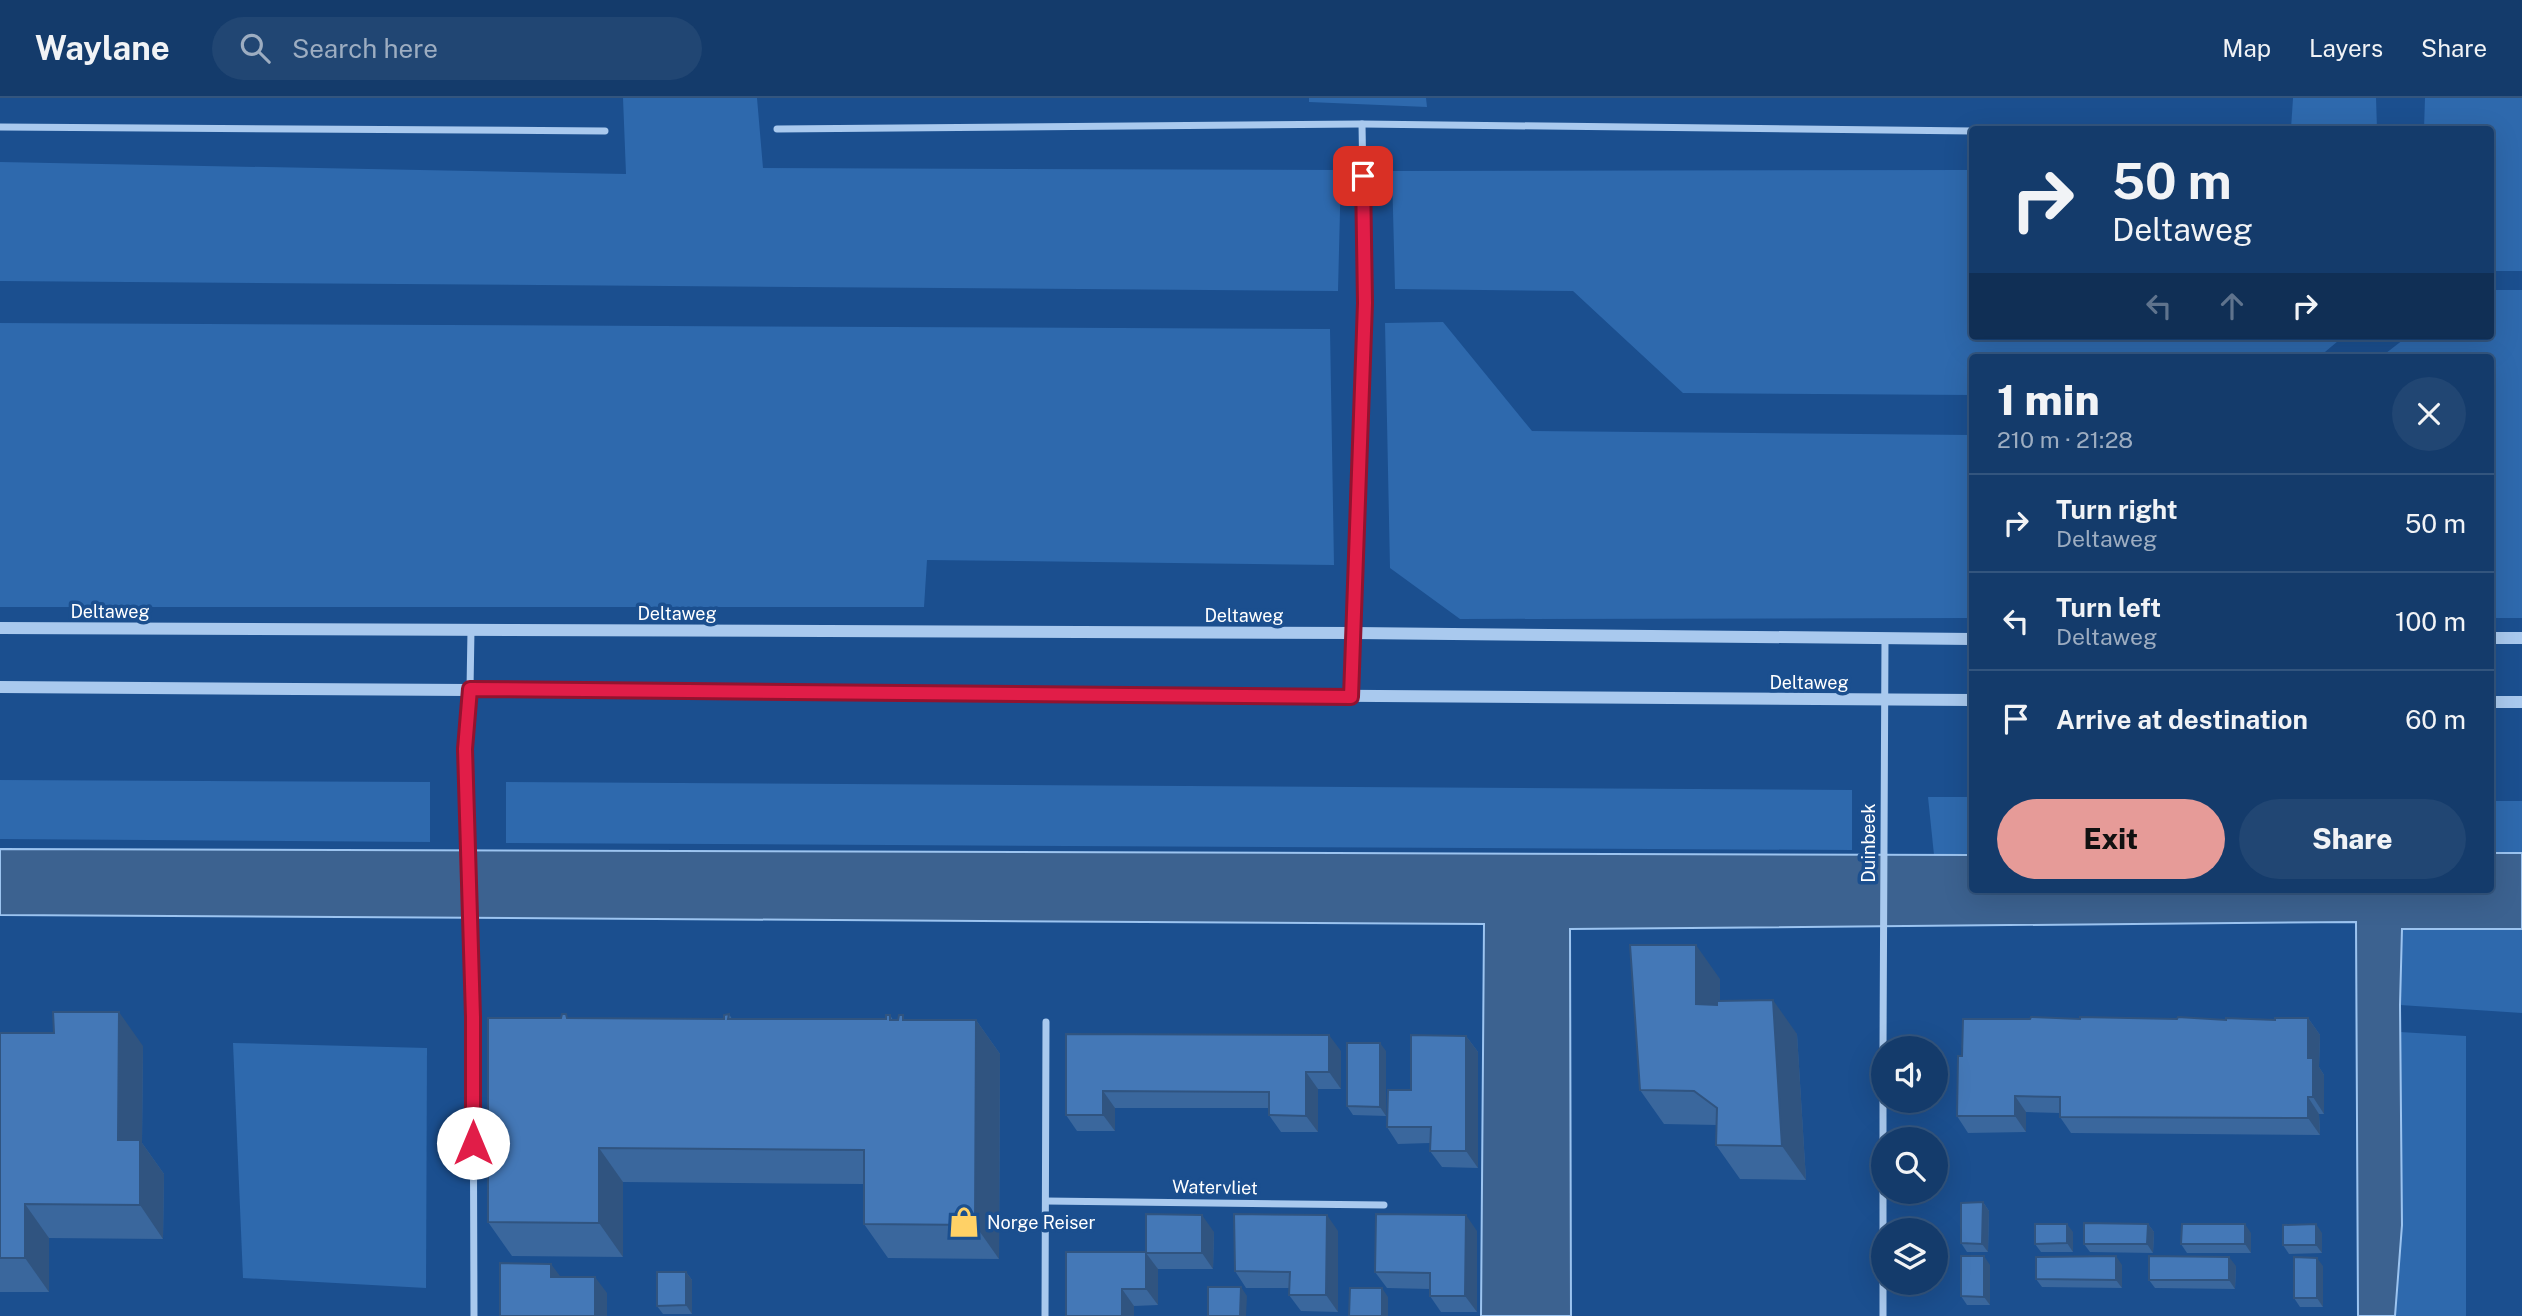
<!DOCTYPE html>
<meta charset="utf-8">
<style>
:root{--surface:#143b6b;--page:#214673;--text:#f1f3f6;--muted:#9dadc1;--line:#33557e;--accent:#e69b98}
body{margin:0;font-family:"Public Sans",sans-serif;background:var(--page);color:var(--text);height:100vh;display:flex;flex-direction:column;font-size:26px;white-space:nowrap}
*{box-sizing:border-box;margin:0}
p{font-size:23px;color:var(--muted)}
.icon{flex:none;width:38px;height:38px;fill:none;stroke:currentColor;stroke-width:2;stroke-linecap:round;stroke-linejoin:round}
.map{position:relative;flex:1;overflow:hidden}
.details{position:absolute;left:1969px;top:256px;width:525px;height:539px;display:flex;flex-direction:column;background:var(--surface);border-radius:7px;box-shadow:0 7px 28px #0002,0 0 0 2px var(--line)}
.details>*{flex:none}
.guide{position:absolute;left:1969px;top:28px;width:525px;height:214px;border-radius:7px;box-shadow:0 7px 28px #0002,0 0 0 2px var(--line);background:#143b6b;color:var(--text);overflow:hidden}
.fabs{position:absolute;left:1871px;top:938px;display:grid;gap:14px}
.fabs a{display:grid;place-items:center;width:77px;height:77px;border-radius:50%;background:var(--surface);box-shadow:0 7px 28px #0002,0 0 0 2px var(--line);font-size:35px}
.pin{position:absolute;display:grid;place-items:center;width:60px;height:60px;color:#fff;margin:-30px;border-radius:14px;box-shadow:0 4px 10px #0006}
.me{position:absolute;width:77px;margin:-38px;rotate:0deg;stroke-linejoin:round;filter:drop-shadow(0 0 5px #0008)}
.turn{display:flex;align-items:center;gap:24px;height:147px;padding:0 28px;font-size:32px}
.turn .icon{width:91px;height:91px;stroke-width:2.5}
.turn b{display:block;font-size:49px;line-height:60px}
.lanes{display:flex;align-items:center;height:66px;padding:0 28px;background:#0003;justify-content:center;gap:35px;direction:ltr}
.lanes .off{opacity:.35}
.round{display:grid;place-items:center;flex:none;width:74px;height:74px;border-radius:37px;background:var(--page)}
.overview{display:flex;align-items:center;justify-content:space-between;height:119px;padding:0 28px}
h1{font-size:42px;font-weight:800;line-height:52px}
.cta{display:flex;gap:14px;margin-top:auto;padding:14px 28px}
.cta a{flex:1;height:80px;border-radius:42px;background:var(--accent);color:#111;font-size:28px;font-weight:800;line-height:80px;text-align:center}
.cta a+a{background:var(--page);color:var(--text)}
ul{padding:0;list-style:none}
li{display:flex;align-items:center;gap:21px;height:98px;padding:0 28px;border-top:2px solid var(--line)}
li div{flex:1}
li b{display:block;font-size:26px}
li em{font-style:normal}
header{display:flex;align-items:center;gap:42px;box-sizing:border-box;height:98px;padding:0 35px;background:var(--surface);border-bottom:2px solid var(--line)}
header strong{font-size:33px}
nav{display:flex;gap:38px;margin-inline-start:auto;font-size:24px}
.search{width:490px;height:63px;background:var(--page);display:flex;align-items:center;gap:18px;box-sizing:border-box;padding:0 24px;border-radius:38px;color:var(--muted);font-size:26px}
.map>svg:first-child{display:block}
.green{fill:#2e69ad}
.water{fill:#3c6290;stroke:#9cc4f0;stroke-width:2}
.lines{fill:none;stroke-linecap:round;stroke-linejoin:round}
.minor{stroke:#a9c9ee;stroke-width:7}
.tertiary{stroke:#a9c9ee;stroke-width:12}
.wall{fill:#3a679d}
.shaded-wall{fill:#305480}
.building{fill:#4478b7;stroke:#305480;stroke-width:2}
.route-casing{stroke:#92132f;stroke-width:18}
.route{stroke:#e11d48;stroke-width:12}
.labels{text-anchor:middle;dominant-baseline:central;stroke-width:7;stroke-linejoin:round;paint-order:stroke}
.street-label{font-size:18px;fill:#fff;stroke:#1b4f8f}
.poi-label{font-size:18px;fill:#fff;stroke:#1b4f8f;text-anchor:start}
</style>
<header>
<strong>Waylane</strong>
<div class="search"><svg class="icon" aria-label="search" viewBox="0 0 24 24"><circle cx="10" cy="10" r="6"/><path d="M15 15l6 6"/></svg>Search here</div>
<nav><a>Map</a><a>Layers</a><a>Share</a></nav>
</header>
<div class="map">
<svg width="2522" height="1218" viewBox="0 0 2522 1218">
<rect width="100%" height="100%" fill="#1b4f8f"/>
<g class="green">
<path d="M623,0H757L763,70L1341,72L1338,193L0,183V64L626,76Z"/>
<path d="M1309,0H1426L1427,9L1309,4Z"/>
<path d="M2293,0H2376L2377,31H2291Z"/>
<path d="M2425,0H2522V173H2490V32L2424,31Z"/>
<path d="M1972,72V238H2344L2319,259H1972V297L1683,295L1573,193L1395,191L1392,73Z"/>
<path d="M2490,192H2522V520H2490V259H2381L2408,238H2490Z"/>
<path d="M1443,224L1532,333L1972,337V520L1460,521L1390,470L1385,225Z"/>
<path d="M0,225L1330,231L1334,467L927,462L924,509H0Z"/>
<path d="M0,682L430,684V744L0,741Z"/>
<path d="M506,684L1852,692V752L506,745Z"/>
<path d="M1928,699H1972V757H1934Z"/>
<rect x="2490" y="703" width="32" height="52"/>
<path d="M2402,830L2522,831V915L2400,907Z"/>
<path d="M2400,934L2466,938V1218H2392Z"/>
<path d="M233,945L427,950L426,1190L243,1180Z"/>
</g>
<path class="water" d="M0,751L1972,757V791H2490V755H2522V831H2402L2400,907L2402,1127L2395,1218H2358L2356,824L1570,831L1571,1218H1481L1484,826L0,817Z"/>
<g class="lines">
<g class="minor">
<path d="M0,29L605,33"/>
<path d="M777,31L1362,26L1972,33"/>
<path d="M471,532L470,591L465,651L473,919L474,1218"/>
<path d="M1351,599L1365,205L1362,26"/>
<path d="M1883,950L1885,541"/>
<path d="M1883,1003V1041"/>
<path d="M1883,1094V1132"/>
<path d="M1046,1103L1384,1107"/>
<path d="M1045,1218L1046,924"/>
<path d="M1883,1218V1185"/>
</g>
<g class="tertiary">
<path d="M0,530L1354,535L1972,541"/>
<path d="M2490,540H2522"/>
<path d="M0,589L1972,602"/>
<path d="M2490,604H2522"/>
</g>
</g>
<g class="wall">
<path d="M1720,881V902L1797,936L1806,1082L1740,1081L1716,1047L1717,1027L1664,1026L1640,992Z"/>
<path d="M729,916L732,921H886L890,917L893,922H976L1000,956L999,1161L888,1160L864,1126V1086L623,1084V1159L512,1158L488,1124L570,920L724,921Z"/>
<path d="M2308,920L2320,937L2319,969L2324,977V1016H2319L2320,1037L2071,1035L2060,1019V1015L2026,1014V1034L1968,1035L1957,1018L1962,958L2080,921L2275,922Z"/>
<path d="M0,935L143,948L142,1045L164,1076L163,1141L49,1140V1194H0Z"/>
<path d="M1066,936L1341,953V991H1318V1034H1281L1269,1017V1010H1115V1033H1077L1066,1017Z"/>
<path d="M1466,938L1478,954V1070L1442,1069L1430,1053V1045L1398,1046L1387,1029L1411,992Z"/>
<path d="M1386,953V1018L1353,1017L1347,1008Z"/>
<path d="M1983,1104L1989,1113L1988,1154H1967L1961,1145Z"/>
<path d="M2148,1126L2154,1134L2153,1155L2090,1154L2084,1146Z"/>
<path d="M1338,1133V1214L1301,1213L1289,1197V1190H1246L1235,1173Z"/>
<path d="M1477,1133V1214H1441L1430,1198V1191L1387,1190L1375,1174Z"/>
<path d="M1214,1134L1213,1171H1158V1207L1134,1208V1218L1066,1154H1146Z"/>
<path d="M2073,1134V1154H2041L2035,1146Z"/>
<path d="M2251,1135V1155H2187L2181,1146Z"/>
<path d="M2322,1135V1155L2289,1156L2283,1147Z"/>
<path d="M1990,1167V1207H1967L1961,1198Z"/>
<path d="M2122,1167V1190L2042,1189L2036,1181Z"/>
<path d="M2236,1168L2235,1191L2155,1190L2149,1182Z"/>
<path d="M2323,1168V1209H2300L2294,1200Z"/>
<path d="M686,1174L692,1182V1216H663L657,1208Z"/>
</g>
<g class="shaded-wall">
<path d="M1696,847L1720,881V940L1696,906Z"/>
<path d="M1773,902L1797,936L1806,1082L1782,1048Z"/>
<path d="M119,914L143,948L142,1045L164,1076L163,1141L140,1107L118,1042Z"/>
<path d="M2308,920L2320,937L2319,969L2324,977V1016L2313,999L2308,960Z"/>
<path d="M976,922L1000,956L999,1161L975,1127Z"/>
<path d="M1329,937L1341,953V991L1329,974Z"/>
<path d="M1466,938L1478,954V1070L1466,1053Z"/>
<path d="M1380,945L1386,953V1018L1380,1009Z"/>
<path d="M1306,974L1318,991V1034L1306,1018Z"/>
<path d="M1103,993L1115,1010V1033L1103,1017Z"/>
<path d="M2015,998L2026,1014V1034L2015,1018Z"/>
<path d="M2308,999L2319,1016L2320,1037L2308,1020Z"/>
<path d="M599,1050L623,1084V1159L599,1125Z"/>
<path d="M1983,1104L1989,1113L1988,1154L1982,1146Z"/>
<path d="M25,1106L49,1140V1194L25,1160Z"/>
<path d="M1202,1117L1214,1134L1213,1171L1202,1155Z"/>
<path d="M1327,1117L1338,1133V1214L1326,1197Z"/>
<path d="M1466,1117L1477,1133V1214L1465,1198Z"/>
<path d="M2067,1126L2073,1134V1154L2067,1145Z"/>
<path d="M2148,1126L2154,1134L2153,1155L2147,1146Z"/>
<path d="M2245,1126L2251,1135V1155L2245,1146Z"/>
<path d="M2316,1126L2322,1135V1155L2316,1147Z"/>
<path d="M1146,1155L1158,1171V1207L1146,1191Z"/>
<path d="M1984,1158L1990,1167V1207L1984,1199Z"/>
<path d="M2116,1158L2122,1167V1190L2116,1182Z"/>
<path d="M2229,1159L2236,1168L2235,1191L2229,1182Z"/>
<path d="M2317,1160L2323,1168V1209L2317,1200Z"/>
<path d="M551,1166L563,1182L551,1179Z"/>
<path d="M686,1174L692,1182V1216L686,1207Z"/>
<path d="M595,1179L607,1195V1218H595Z"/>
<path d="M1241,1189L1247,1198L1246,1218H1240Z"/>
<path d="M1382,1190L1388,1199V1218H1382Z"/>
<path d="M1122,1191L1134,1208V1218H1122Z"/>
</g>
<g class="building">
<path d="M1630,847H1696V906L1717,907V903L1773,902L1782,1048L1716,1047L1717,1010L1694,993L1640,992Z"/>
<path d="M53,914H119L118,1042H140V1107L25,1106V1160H0V935H54Z"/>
<path d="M562,916H566L567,920L724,921V917L729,916L728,921H886V917H890V922H898L899,917H903V922H976L975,1127L864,1126V1052L599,1050V1125L488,1124V920H561Z"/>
<path d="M2031,919L2080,921V919L2177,921L2178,919L2226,922V920L2275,922V920H2308V960H2313V999H2308V1020L2060,1019V999L2015,998V1018H1957L1958,958H1962L1963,921H2030Z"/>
<path d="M1066,936L1329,937V974H1306V1018L1269,1017V994L1103,993V1017H1066Z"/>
<path d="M1411,937L1466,938V1053H1430L1431,1029H1387L1388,992H1411Z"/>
<path d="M1347,945H1380V1009L1347,1008Z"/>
<path d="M1983,1104L1982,1146L1961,1145V1105Z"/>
<path d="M1146,1116L1202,1117V1155H1146V1191H1122V1218H1066V1154H1146Z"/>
<path d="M1234,1116L1327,1117L1326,1197H1289L1290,1174L1235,1173Z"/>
<path d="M1376,1116L1466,1117L1465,1198H1430V1175L1375,1174Z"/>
<path d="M2084,1125L2148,1126L2147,1146H2084Z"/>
<path d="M2035,1126H2067V1145L2035,1146Z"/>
<path d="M2182,1126H2245V1146H2181Z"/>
<path d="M2316,1126V1147H2283V1127Z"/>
<path d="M1961,1158H1984V1199L1961,1198Z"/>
<path d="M2116,1158V1182L2036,1181V1159Z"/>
<path d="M2149,1158L2229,1159V1182H2149Z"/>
<path d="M2294,1159L2317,1160V1200H2294Z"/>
<path d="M500,1165L551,1166V1179H595V1218H500Z"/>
<path d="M657,1174H686V1207L657,1208Z"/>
<path d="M1208,1189H1241L1240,1218H1208Z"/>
<path d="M1350,1190H1382V1218H1349Z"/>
</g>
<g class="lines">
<defs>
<path id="route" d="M473,1045V919L465,651L470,591L1351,599L1365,205L1363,78"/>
</defs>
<use href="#route" class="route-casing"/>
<use href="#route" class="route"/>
</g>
<defs>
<symbol id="shop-bare" viewBox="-9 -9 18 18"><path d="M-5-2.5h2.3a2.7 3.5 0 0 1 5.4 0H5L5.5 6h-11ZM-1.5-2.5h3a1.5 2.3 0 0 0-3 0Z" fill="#ffd166" stroke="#1b4f8f" stroke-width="2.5" paint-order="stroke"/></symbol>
</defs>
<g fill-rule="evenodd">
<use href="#shop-bare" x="942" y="1102" width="44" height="44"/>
</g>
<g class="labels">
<g class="street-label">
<text x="110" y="513">Deltaweg</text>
<text x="677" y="515">Deltaweg</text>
<text x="1244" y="517">Deltaweg</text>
<text x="1809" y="584">Deltaweg</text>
<text transform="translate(1868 745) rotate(-90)">Duinbeek</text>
<text transform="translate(1215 1089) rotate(1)">Watervliet</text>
</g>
<g class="poi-label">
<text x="987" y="1124">Norge Reiser</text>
</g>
</g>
</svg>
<div class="fabs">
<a><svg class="icon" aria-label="sound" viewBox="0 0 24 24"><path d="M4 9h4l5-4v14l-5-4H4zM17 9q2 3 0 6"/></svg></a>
<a><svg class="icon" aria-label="search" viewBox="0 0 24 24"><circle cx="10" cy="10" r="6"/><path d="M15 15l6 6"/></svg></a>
<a><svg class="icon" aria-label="layers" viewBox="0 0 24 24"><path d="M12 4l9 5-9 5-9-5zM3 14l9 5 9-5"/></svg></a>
</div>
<div class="pin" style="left:1363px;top:78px;background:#d93025"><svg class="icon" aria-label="arrive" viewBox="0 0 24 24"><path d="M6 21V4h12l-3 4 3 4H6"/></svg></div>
<svg class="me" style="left:473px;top:1045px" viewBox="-20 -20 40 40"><circle r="19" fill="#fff"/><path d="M0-13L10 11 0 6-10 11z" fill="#e11d48"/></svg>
<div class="guide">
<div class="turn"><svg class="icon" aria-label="right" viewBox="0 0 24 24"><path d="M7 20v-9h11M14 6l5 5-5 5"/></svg><div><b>50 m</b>Deltaweg</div></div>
<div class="lanes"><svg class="icon off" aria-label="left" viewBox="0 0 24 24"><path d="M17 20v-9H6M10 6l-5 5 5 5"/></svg><svg class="icon off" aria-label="ahead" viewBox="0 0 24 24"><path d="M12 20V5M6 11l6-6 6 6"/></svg><svg class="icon" aria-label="right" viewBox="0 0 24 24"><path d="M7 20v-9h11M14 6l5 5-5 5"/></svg></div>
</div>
<section class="details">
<div class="overview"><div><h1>1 min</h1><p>210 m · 21:28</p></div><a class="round"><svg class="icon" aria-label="close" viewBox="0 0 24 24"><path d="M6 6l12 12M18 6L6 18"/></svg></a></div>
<ul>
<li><svg class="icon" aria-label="right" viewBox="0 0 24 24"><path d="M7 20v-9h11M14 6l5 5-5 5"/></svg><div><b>Turn right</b><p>Deltaweg</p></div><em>50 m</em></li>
<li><svg class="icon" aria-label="left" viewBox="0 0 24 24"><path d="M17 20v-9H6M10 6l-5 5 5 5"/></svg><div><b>Turn left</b><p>Deltaweg</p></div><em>100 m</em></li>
<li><svg class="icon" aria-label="arrive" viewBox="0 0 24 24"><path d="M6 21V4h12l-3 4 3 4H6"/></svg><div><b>Arrive at destination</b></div><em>60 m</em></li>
</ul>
<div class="cta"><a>Exit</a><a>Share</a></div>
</section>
</div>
